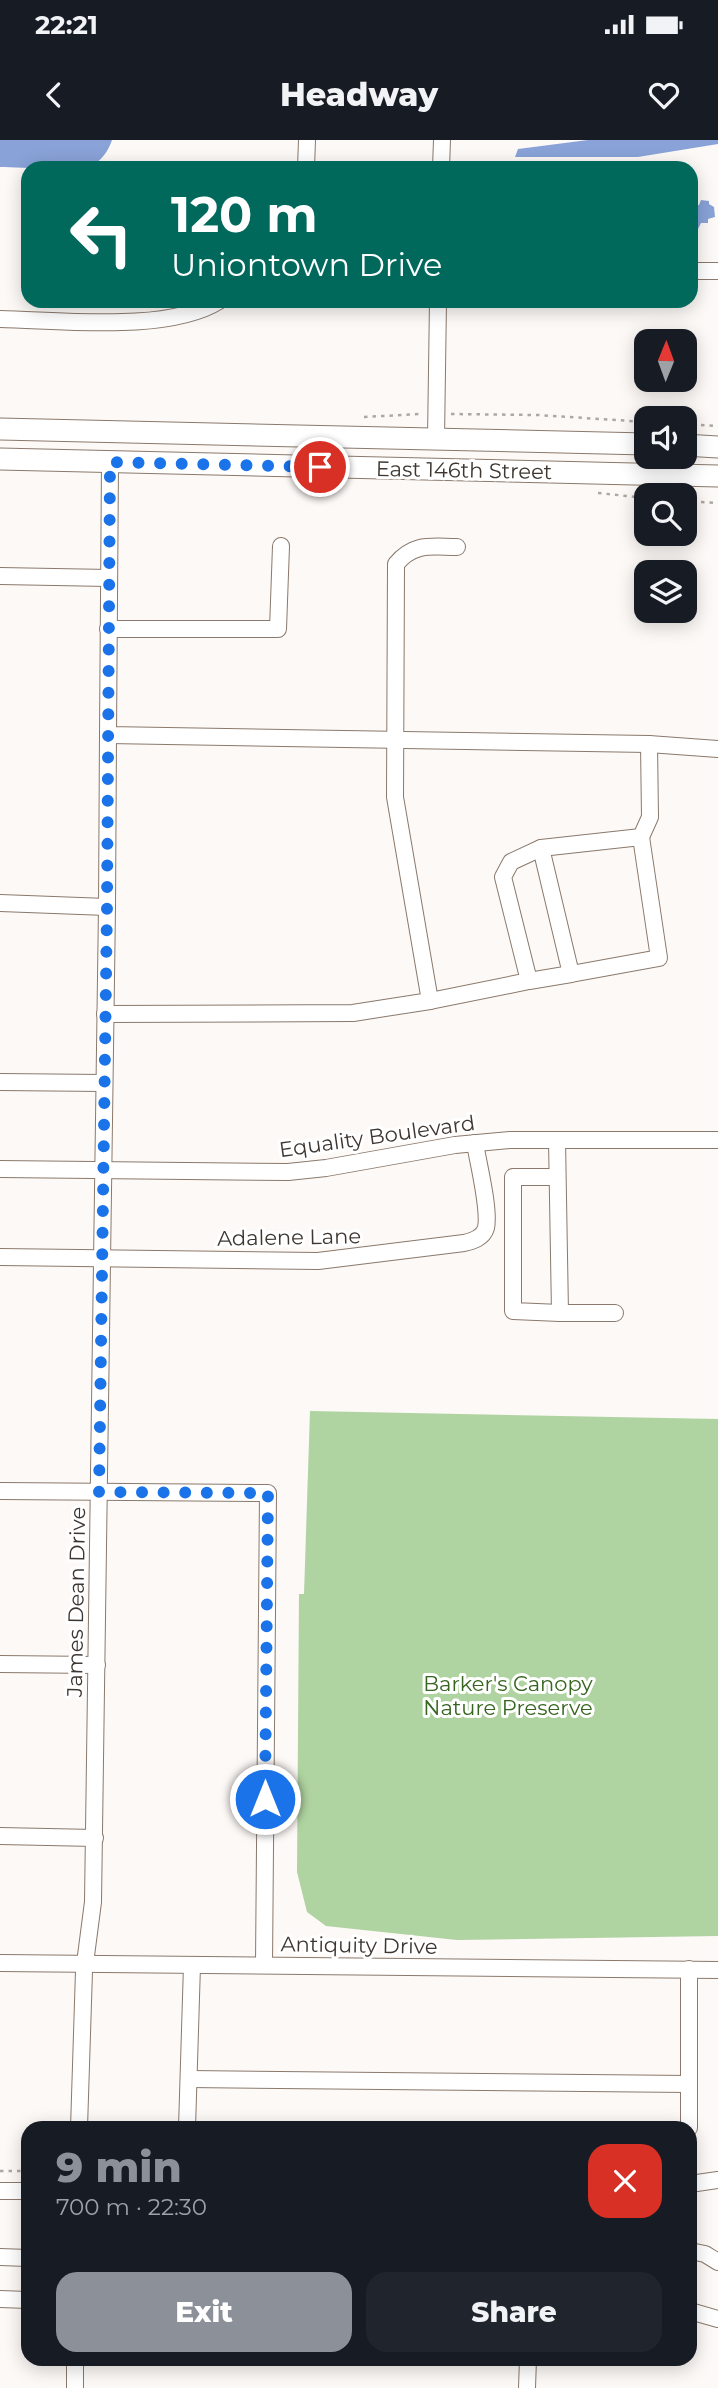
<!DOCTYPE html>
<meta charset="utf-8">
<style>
:root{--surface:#171b24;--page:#20242c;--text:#f1f3f6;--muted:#9ea1a6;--accent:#8c9099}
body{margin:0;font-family:Montserrat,sans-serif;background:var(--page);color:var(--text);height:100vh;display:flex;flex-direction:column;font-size:26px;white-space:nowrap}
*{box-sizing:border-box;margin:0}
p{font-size:23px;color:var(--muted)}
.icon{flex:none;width:38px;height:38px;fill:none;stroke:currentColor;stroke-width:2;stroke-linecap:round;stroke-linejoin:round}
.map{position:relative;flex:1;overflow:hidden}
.details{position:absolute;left:21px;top:1981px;width:676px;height:245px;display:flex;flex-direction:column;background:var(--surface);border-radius:21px;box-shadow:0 4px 18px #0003}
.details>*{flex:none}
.guide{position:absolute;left:21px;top:21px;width:677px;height:147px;border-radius:21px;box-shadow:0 4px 18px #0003;background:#00695c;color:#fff;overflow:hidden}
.needle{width:46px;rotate:1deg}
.tools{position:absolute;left:634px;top:189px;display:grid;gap:14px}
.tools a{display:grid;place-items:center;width:63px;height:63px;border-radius:14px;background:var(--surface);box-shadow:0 4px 18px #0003;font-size:35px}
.pin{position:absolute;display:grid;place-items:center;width:60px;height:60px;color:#fff;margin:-30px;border:4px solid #fff;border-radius:50%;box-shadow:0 2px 7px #0007}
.me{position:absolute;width:77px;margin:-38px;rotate:0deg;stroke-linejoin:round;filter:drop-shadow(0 0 5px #0008)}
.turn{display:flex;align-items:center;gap:24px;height:147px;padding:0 35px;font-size:32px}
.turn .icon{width:91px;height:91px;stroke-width:2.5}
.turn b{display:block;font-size:49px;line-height:60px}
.round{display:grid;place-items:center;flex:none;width:74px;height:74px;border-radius:21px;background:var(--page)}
.overview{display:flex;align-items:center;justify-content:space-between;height:119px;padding:0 35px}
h1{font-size:42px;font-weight:800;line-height:52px;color:var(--accent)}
.button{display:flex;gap:14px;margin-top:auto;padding:14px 35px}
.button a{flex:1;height:80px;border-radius:21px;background:var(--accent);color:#fff;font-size:28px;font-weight:800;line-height:80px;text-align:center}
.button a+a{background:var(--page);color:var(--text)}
.status{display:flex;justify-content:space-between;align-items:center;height:49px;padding:0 35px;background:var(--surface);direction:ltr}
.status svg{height:19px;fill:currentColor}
header{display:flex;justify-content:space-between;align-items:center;height:91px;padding:0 35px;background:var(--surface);font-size:32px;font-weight:800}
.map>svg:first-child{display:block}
.green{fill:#afd3a1}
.water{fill:#89a3d8}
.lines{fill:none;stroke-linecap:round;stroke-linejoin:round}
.minor-casing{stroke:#8a796c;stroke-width:18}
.major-casing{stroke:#8a796c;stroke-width:23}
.path{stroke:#ada8a3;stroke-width:2.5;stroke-dasharray:3.5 5;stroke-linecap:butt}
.minor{stroke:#fff;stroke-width:16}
.major{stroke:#fff;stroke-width:21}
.route{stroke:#1a73e8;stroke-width:12;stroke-dasharray:0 21.6}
.labels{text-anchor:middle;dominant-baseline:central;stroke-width:6;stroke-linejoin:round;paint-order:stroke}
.street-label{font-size:21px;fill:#3e3731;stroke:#fff}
.park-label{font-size:21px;fill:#36651f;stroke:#fff}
</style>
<div class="status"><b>22:21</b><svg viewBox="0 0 49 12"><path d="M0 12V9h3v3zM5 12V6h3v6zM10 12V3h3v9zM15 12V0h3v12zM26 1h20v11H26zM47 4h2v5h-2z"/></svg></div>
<header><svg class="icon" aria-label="back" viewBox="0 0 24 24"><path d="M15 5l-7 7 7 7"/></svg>Headway<svg class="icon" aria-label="heart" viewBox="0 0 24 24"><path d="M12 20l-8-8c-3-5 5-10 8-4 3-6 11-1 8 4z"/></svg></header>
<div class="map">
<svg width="718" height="2248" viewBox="0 0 718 2248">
<rect width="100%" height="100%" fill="#fdf9f6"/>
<path class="green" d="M310,1271L718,1279V1796L457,1800L326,1786L307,1772L297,1732L299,1454H304Z"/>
<g class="water">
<path d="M0,0H112C109,9 104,17 96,23C82,32 20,27 0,27Z"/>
<path d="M588,0H718V4L638,17H515L518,9Z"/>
<path d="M701,60L709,61V64L714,67L715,77L708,79V83H701L698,89L691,90V66L699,65Z"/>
</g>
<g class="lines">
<defs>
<g id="minor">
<path d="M306,28L307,0"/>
<path d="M441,28L442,0"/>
<path d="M691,131H718"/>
<path d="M0,179C61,180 168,193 219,161"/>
<path d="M436,299L438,161"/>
<path d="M110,322L108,595L649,604L718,609"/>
<path d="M0,436L109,438"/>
<path d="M108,489H278L281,406"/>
<path d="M641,697L650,677L649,604"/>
<path d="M541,708L641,697L659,818L571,834"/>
<path d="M0,763L107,767L108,595"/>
<path d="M430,861L529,841L503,737L511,722L541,708L571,834L529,841"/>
<path d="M105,874L353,873L430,861L395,657L396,424C414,402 432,407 457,407"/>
<path d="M0,942L104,943"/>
<path d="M557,1000L560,1173H615"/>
<path d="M0,1029L288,1032L326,1028L455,1005L510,1000H718"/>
<path d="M557,1037H513V1171L560,1173"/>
<path d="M0,1117L318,1121L464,1103C473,1101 483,1098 486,1088C490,1069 478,1023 475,1003"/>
<path d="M0,1351L268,1353L264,1825"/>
<path d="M0,1524L97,1525"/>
<path d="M0,1696L95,1698"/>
<path d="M0,1823L718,1830"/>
<path d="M189,1939L689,1944V1829"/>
<path d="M689,1944V1988"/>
<path d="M79,1988L84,1831L93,1762L107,767"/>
<path d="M187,1988L192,1825"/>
<path d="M690,2044L718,2040"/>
<path d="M0,2051H28"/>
<path d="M690,2111L705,2114L718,2122"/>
<path d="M0,2117L28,2118"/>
<path d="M0,2159L28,2160"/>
<path d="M690,2171L718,2179"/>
<path d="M75,2248V2219"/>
<path d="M527,2248L528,2219"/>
</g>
<g id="major">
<path d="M0,289L646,304"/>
<path d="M684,305L718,307"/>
<path d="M0,319L718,336"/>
</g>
</defs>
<use href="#minor" class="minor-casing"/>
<use href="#major" class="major-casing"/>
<g class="path">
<path d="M451,274L538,275L646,282"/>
<path d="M364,277L420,274"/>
<path d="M684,284L718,286"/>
<path d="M598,353L646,358"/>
<path d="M684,361L718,363"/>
<path d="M0,2031H28"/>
</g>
<use href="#minor" class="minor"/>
<use href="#major" class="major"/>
</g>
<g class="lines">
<path class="route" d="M265,1659L268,1353L99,1352L107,767L110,322L320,327"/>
</g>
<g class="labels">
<g class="street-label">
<text transform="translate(464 330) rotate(1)">East 146th Street</text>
<text transform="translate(377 996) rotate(-8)">Equality Boulevard</text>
<text transform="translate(289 1097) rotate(-1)">Adalene Lane</text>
<text transform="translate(76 1462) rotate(-89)">James Dean Drive</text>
<text transform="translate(359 1805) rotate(1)">Antiquity Drive</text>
</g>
<g class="park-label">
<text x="508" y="1543">Barker's Canopy<tspan x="508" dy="24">Nature Preserve</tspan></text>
</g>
</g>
</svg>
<div class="tools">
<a><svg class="needle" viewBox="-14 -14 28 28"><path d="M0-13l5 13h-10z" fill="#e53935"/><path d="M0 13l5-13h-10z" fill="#9ea1a6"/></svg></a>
<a><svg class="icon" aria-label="sound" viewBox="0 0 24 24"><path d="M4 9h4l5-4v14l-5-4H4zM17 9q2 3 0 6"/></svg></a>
<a><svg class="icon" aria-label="search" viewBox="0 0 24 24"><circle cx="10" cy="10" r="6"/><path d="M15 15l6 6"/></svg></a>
<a><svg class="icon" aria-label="layers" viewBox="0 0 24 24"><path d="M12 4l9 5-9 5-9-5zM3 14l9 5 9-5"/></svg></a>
</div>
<div class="pin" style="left:320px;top:327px;background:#d93025"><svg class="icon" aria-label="arrive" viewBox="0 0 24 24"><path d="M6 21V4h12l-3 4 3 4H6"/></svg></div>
<svg class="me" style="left:265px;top:1659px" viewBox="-20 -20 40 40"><circle r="17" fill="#1a73e8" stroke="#fff" stroke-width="3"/><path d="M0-11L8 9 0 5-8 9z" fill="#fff"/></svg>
<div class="guide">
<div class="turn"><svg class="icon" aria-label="left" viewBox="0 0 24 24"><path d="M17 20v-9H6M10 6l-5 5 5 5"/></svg><div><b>120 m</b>Uniontown Drive</div></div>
</div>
<section class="details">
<div class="overview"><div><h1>9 min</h1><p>700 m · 22:30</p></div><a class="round" style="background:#d93025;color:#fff"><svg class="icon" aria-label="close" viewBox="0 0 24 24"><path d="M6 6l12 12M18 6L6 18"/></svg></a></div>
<div class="button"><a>Exit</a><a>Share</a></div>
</section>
</div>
